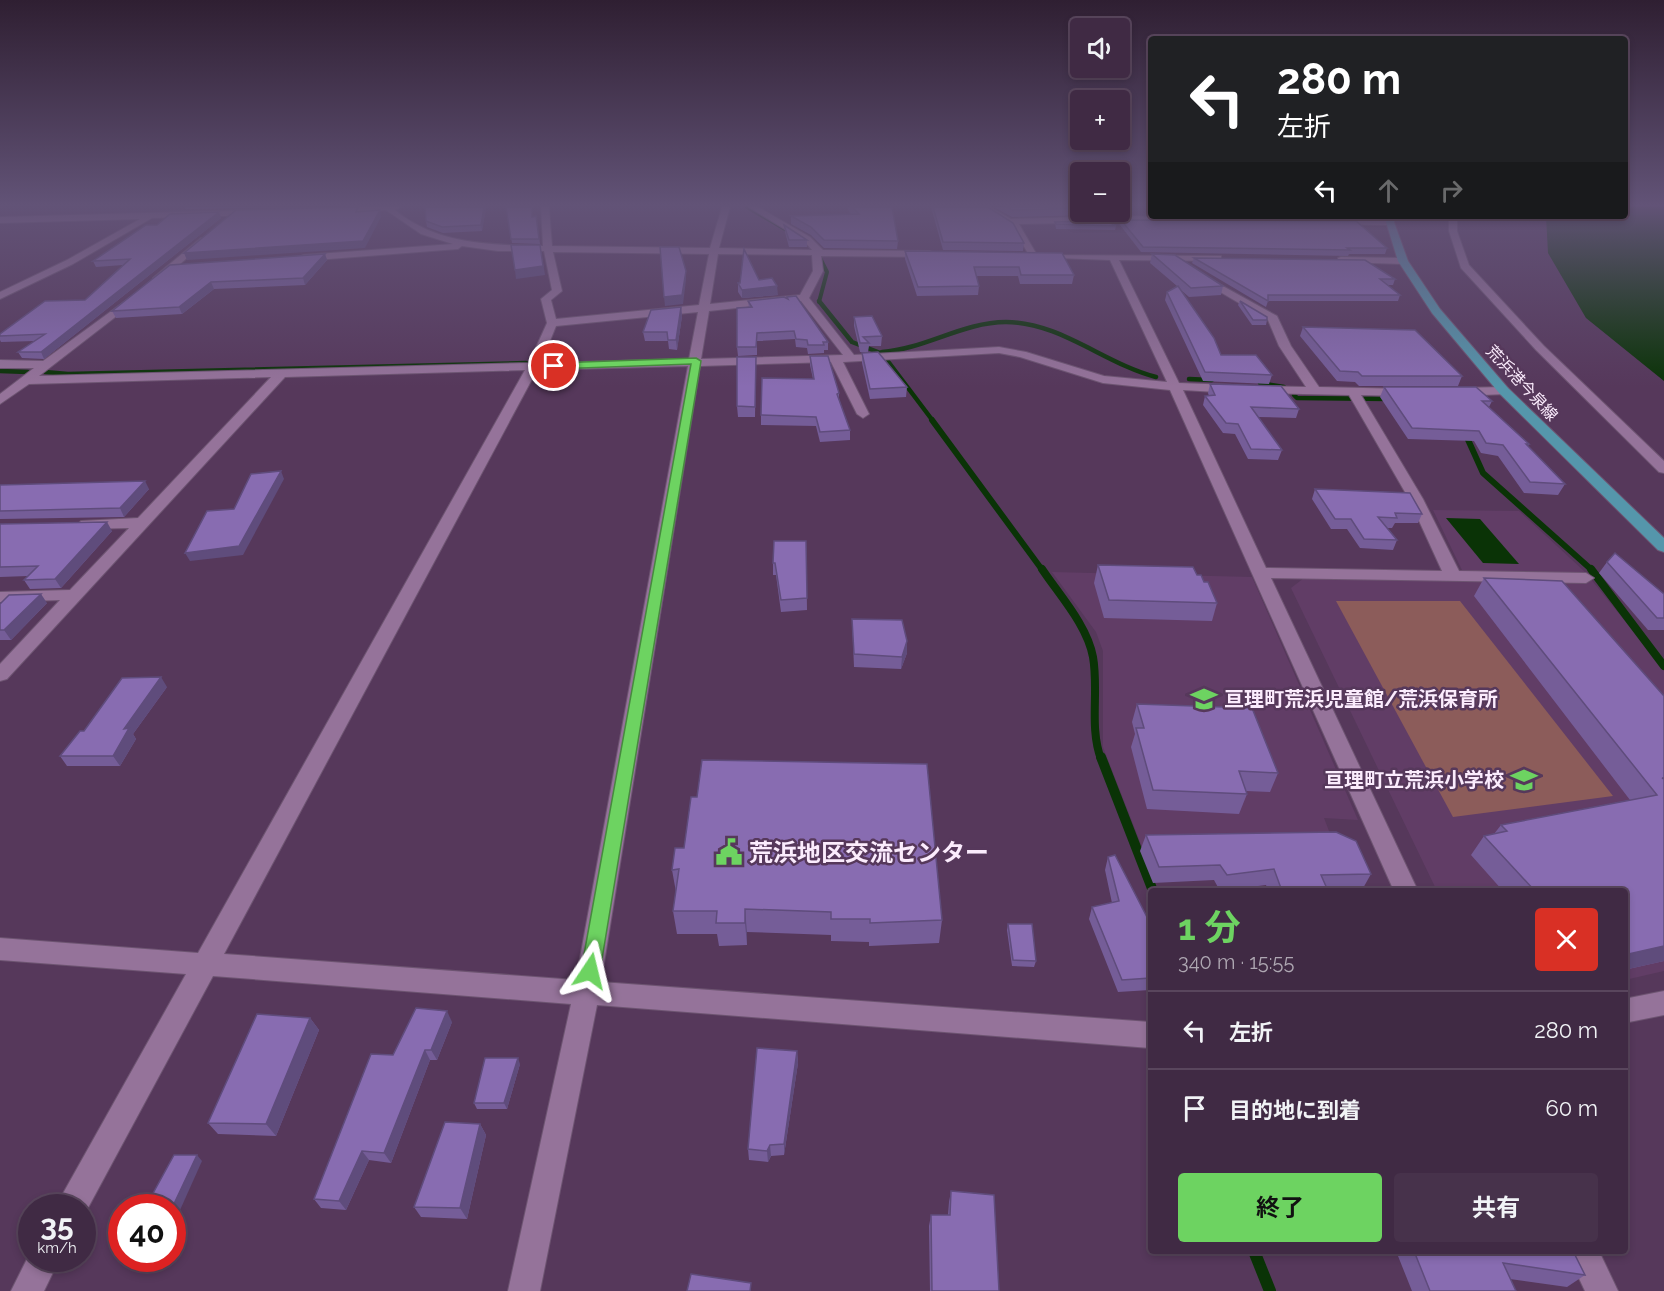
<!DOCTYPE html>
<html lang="ja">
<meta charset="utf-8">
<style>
:root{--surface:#402a44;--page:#47324b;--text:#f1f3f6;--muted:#aea7b2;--line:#59465d;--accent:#6dd361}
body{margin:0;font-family:Raleway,"Noto Sans JP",sans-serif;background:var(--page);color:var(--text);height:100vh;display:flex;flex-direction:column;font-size:22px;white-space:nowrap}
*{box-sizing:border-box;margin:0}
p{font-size:20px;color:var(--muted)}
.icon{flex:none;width:33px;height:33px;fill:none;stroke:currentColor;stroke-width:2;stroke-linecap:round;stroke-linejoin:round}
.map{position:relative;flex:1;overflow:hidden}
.drawer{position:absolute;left:1148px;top:888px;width:480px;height:366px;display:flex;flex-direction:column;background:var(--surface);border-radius:6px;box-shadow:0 3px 9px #0003,0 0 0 2px var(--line)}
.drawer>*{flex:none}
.hud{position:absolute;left:1148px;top:36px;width:480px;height:183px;border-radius:6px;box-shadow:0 3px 9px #0003,0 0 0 2px var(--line);background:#202124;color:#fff;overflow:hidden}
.fabs{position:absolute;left:1070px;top:18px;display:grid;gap:12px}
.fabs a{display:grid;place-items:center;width:60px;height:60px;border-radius:6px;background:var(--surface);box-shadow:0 3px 9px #0003,0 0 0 2px var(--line);font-size:30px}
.speed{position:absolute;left:18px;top:1194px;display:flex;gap:12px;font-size:30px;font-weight:700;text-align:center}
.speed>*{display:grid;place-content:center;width:78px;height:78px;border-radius:50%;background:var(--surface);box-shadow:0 3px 9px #0003,0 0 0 2px var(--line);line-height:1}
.speed small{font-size:15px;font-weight:400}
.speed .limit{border:9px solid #d22;background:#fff;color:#111}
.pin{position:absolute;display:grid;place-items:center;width:51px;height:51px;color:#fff;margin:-26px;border:3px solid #fff;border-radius:50%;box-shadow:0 2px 6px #0007}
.me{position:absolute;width:66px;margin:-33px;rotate:10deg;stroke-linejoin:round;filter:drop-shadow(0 0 4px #0008)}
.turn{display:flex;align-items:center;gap:21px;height:126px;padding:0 30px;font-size:27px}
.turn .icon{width:78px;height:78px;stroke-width:2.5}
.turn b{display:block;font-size:42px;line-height:51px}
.lanes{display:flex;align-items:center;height:57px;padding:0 30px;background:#0003;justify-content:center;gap:30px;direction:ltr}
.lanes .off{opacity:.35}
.round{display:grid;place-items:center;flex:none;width:63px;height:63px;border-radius:6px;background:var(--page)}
.summary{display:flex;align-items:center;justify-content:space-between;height:102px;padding:0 30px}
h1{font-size:36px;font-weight:700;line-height:45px;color:var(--accent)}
.primary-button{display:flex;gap:12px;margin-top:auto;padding:12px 30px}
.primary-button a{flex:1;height:69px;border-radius:6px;background:var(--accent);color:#111;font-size:24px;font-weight:700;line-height:69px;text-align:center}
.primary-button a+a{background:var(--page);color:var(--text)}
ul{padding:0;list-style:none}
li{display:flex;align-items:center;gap:18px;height:78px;padding:0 30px;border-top:2px solid var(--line)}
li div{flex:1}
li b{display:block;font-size:22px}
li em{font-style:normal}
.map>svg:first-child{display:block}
.built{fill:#613d66}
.green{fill:#8c5c5a}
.water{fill:#0a3306}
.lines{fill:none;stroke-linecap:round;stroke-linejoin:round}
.stream-far5{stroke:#0a3306;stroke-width:4}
.stream-far4{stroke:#0a3306;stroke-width:4.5}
.stream-far3{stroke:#0a3306;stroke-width:6}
.stream-far2{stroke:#0a3306;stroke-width:8}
.stream-far1{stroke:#0a3306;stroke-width:10}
.stream{stroke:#0a3306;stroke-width:12}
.minor-casing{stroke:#6d5471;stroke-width:2}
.major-casing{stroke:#6d5471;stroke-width:2}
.minor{fill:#95739a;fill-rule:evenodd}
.major{fill:#5596ab;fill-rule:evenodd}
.wall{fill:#755d98}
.shaded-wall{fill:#5f4c7c}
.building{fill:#886cb1;stroke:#5f4c7c;stroke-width:1.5}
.route{fill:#6dd361;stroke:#47893f;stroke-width:1.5}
.labels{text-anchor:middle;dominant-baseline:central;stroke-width:5;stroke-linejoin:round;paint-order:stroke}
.far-street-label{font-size:16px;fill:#fbecfd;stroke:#56385b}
.poi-label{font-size:20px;font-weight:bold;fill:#fbecfd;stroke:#56385b;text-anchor:start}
.near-poi-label{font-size:24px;font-weight:bold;fill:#fbecfd;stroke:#56385b;text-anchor:start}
</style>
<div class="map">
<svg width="1664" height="1291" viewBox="0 0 1664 1291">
<rect width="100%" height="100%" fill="#56385b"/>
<g class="built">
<path d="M1433,510L1519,511L1585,572L1664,669V971L1625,980L1624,891H1437L1291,588L1304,578L1462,570Z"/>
<path d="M1052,572L1252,577L1358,820L1324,818L1339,857H1146L1103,747V651L1096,632Z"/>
</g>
<path class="green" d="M1336,601H1460L1613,796L1453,817Z"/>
<g class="water">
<path d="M1625,207H1664V381L1586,318L1548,253L1546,216H1624Z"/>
<path d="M1446,518L1480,519L1519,564L1483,563Z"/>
</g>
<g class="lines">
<g class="stream-far5">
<path d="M747,207L792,233"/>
<path d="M819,302L827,272L820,258"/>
</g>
<g class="stream-far4">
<path d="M819,301L852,342L883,354"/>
<path d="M882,352C925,349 963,322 1006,322C1060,322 1105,364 1156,377"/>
<path d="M887,360L933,421"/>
<path d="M0,371L28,372"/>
<path d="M45,372L68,374L526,363"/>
<path d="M1189,379L1212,380"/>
<path d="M1260,383L1284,387"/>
<path d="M1294,395L1297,398L1390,399"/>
</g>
<g class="stream-far3">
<path d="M932,420L1043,571"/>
<path d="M1465,433L1483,473L1593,571"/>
</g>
<g class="stream-far2">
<path d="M1042,569C1060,596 1087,625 1093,657C1099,691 1089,727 1101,759"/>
<path d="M1591,569L1664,666"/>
</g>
<path class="stream-far1" d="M1101,757L1153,891"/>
<path class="stream" d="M1254,1251L1270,1291"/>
<defs>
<g id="minor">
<path d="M401,207L395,210C437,245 492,245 543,246L541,207H549L552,246L710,248L722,207H730L719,248L812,250L804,241L749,207H758L810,237L823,250L930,251L935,254L930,257L821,256L823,271L809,298L854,355L999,347L1026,352L1104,376L1167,382L1110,260L1030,257L1014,229L981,207H990L1011,219L1129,216L1217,219L1214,224L1129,222L1019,224L1037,255L1221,256V260L1218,261L1119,260L1179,383L1233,385L1239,389L1233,393L1183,390L1266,568L1442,571L1409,499L1349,395L1257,393L1255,390L1261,386L1306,387L1279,346L1268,320L1198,279V275L1201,274L1277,316L1291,346L1319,387L1408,389V395L1404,396L1361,395L1423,499L1459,571L1586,573L1594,578L1586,583L1271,578L1418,891H1394L1170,390L1103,383L1020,357L999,353L843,362L869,414L863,418L857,414L831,362L700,366L601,982L1150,1022V1048L597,1005L540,1291H508L571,1004L213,976L82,1219V1208H57L61,1197L186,974L0,960V938L198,953L525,370L285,377L7,679L0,681V664L60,600L0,602V592L70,590L129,528L86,529L78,524L81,521L138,518L271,377L29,384L0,404V394L34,368H0V360L43,361L132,296L136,297V301L39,376L529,363L547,323L541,299L552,290L544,251H498L462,246L458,249L303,261L298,258L303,255L453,244L421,234L386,210L335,212L331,210L355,207ZM553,252L709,254L699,305L556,319L551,300L562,291ZM718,254L812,255L813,271L800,295L710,304ZM801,301L843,355L701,359L709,311ZM698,312L689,359L541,363L556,326ZM688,366L576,980L224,954L537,370Z"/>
<path d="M256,210L259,215L152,218L73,264L0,299V292L67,260L140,219L0,223V217Z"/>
<path d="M1449,216H1457V231L1469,265L1544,346L1664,461V473L1659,472L1536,350L1461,268L1449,231Z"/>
<path d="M1332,219H1390L1394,222L1390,225L1329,224Z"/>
<path d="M201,238L208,240L159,282H153V278Z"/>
<path d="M1341,257L1403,258L1408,261L1403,264L1338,262V258Z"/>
<path d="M1504,387L1508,388V394L1456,396L1450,392L1456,388Z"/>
<path d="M1664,991V1015L1624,1023V999Z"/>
<path d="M32,1249V1258H60L44,1291H11Z"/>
<path d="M1566,1251H1599L1618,1291H1585Z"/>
</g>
<path id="major" d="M1388,216H1396L1394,222L1408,261L1440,309L1508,388L1664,538V552L1658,550L1500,394L1432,313L1398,261L1386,222Z"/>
</defs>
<use href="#minor" class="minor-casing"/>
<use href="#major" class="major-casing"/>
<use href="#minor" class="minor"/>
<use href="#major" class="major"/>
</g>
<g class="wall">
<path d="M184,207H292L185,209Z"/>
<path d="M486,207L482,231L443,233L427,227L426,221Z"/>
<path d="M506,207L533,217L536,216L540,244L512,243Z"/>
<path d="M848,207H892L898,241L897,249L824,248L811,235L791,224V216L851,214L848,210Z"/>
<path d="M931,207H988L1024,243L1023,251L943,250Z"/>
<path d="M994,207H1080V212H1087V215L1012,217Z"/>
<path d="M219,212L221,218L44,359L22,358L18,352L35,341L1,342L0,340V334L85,300L123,265L96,267L93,261L157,225Z"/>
<path d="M1278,216H1344V217Z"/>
<path d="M1121,220L1387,248L1385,254H1349L1348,256L1141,252L1120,225Z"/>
<path d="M1055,222L1116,226L1115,230L1056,229Z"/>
<path d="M784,225L807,240V247H789L785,232Z"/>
<path d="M905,251L1074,275L1072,284H1020L1018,276H976L979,286L978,295L917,296L905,259Z"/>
<path d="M325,254L327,260L305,285L214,289L182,314L116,318L112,311L170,265Z"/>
<path d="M1152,254L1223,286L1221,295L1189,297L1181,290L1221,355L1272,375L1269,384L1203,381L1165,300L1167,292L1177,286L1150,263Z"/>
<path d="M1194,258L1395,279L1393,285H1388L1400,295L1398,301H1268L1266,307L1192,263Z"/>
<path d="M759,280L778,295L742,298L738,292V283Z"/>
<path d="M748,301L828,342V350H824V353L808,354L807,348L796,347L795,339L757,341V355L738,356L737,347L749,308Z"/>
<path d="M1240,301L1267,320L1266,325H1252L1238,305Z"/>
<path d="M681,307L682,316L677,350L669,349L668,341H645L643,332Z"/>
<path d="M854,317L882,336L881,346H869L868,352H860L854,326Z"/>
<path d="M1303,327L1462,376L1458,386H1359L1355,382L1337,381L1300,336Z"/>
<path d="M862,353L907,387L906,397L870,399L862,363Z"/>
<path d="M810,356L839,393V400L850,430V440L820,442L816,426L761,425V415L813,379L810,365Z"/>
<path d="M756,357L755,417H738L737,406Z"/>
<path d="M1210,384L1299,409L1296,418L1258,417L1282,450L1278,460L1248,459L1235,434L1223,433L1203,405L1205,396H1209L1208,393Z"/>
<path d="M1384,387L1492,401L1489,407L1529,444L1528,446L1565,484L1558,495L1524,493L1498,456L1481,453L1474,441L1408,439L1380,397Z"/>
<path d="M0,485L149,489L124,517L0,519Z"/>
<path d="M1315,489L1422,514L1418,523H1395L1392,528H1387L1397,540L1393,550L1360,548L1347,529H1331L1312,499Z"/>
<path d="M0,524L112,531L61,588L30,589L24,580L28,576L0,577Z"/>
<path d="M806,541L807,610L781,612L776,575H773V563Z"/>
<path d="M1607,562L1664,594V630H1648L1599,573Z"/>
<path d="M1098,565L1197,575L1204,582L1217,603L1212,621L1104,618L1094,583Z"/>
<path d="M1484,578L1664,696V961L1624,970V891H1503L1471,855L1484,836L1494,834L1501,825L1630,800L1474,596Z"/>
<path d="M47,603L11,640H0V604Z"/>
<path d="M852,619L907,653L901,669L854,667Z"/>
<path d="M167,687L133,734L136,739L120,766H67L60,756L84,731Z"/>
<path d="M1137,704L1278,773L1270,792L1246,791L1247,794L1239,814L1147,809L1131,747L1135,734L1132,722Z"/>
<path d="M1146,835L1371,874L1362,890H1327L1328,891H1268L1266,885L1220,891L1214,880L1153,883L1140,851Z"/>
<path d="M675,848L942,920L939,943L869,946V942L831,941V935L747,932V945L719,946L717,934H677L673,911L676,892L672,870Z"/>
<path d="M1108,857L1150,923V990L1118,992L1089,919L1092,907L1112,903L1105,870Z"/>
<path d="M1008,924L1036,961L1034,967L1012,966L1007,930Z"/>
<path d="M310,1018L319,1030L276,1136L218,1134L208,1123Z"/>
<path d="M452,1022L437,1060H430L391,1163L369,1160L346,1210L321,1208L314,1199L393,1055Z"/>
<path d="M797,1051L798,1063L784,1155L771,1156L768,1162L749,1160L748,1149Z"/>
<path d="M520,1064L507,1109H477L474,1103Z"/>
<path d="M480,1124L486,1135L467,1219L421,1217L414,1207Z"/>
<path d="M951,1191L999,1291H930L929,1226L931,1215H948L949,1202Z"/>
<path d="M1396,1251H1573L1585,1275L1567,1287L1510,1279L1516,1291H1412Z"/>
</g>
<g class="shaded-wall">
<path d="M484,207H486L482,231L481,225Z"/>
<path d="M380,210L381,217L365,248L187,260L184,253Z"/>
<path d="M219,212L221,218L44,359L41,352Z"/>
<path d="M540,245L545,275L516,279L515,270Z"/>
<path d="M325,254L327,260L305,285L303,278Z"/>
<path d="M686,271V280L683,304L665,306L664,297Z"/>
<path d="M211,282L214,289L182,314L179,307Z"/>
<path d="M777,286L778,295L742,298V290Z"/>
<path d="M681,307L682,316L677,350L676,340Z"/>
<path d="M281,471L284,479L243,555L190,561L185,553Z"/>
<path d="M145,481L149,489L124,517L120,508Z"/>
<path d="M107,522L112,531L61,588L55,579Z"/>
<path d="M41,594L47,603L11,640L4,630Z"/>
<path d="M907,641V653L901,669L902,657Z"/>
<path d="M161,677L167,687L133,734L136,739L120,766L113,756L124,729Z"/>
<path d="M745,909L747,932V945L745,923Z"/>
<path d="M1664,946V961L1624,970V955Z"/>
<path d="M447,1011L452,1022L437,1060L431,1050Z"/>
<path d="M310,1018L319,1030L276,1136L266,1124Z"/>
<path d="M425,1050L430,1060L391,1163L384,1153Z"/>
<path d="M797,1051L798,1063L784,1155V1144Z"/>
<path d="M518,1058L520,1064L507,1109L504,1103Z"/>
<path d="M480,1124L486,1135L467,1219L460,1208Z"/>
<path d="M770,1145L771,1156L768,1162L767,1151Z"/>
<path d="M362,1151L369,1160L346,1210L339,1201Z"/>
<path d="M197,1155L202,1161L176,1219L172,1216V1208Z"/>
</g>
<g class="building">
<path d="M358,207L356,212L380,210L363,241L184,253L236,210Z"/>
<path d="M425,207H484L481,225L442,227L426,221Z"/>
<path d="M506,207H532V217L536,216L539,239H511Z"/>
<path d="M852,207H892L898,241L824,240L811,227L791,216L859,214Z"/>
<path d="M933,207H988L1013,223L1024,243L943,242Z"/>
<path d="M1007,207H1080V208L1012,210Z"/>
<path d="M219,212L41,352H18L45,334L0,336V334L45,301L85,300L130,259L93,261L146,225H157L170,214Z"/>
<path d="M1121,220L1356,221L1387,248H1347L1350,250L1143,247Z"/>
<path d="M1106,221L1116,226L1056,224L1055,222Z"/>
<path d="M784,225L807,240H789Z"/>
<path d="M511,245H540L543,266L515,270Z"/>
<path d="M660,247H679L686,271L682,295L664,297Z"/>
<path d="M744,249L759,280L772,278L777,286L742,290L738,283H740Z"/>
<path d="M905,251L1062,253L1074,275H1021L1019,267H974L979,286L918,287Z"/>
<path d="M325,254L303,278L211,282L179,307L112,311L170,265Z"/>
<path d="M1152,254L1175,255L1223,286L1191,288Z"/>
<path d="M1194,258L1365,260L1395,279H1380L1400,295H1268V301Z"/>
<path d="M1178,286L1214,338L1221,355H1256L1272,375L1205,372L1167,292Z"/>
<path d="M796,296L828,342H823L824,345H808L807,340L796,339L794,331L757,333L756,347H737V308L752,307L748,301L784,297L788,299L787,297Z"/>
<path d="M1240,301L1267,317V320H1253Z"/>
<path d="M681,307L676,340H668L667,332H643L651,310Z"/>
<path d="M872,316L882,336L863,337L869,343H860L854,317Z"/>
<path d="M1303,327L1415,330L1462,376H1362L1358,372L1340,371Z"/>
<path d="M878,352L907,387L870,389L862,353Z"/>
<path d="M810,356H828L839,393L837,394L850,430L820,432L816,417L761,415L762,378L814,379Z"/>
<path d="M737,357H756L755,407L737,406Z"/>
<path d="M1210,384L1281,386L1299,409L1251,407L1282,450L1251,449L1238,424L1226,423L1205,396L1215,395Z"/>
<path d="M1384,387H1476L1492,401H1482L1529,444H1526L1565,484L1530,482L1503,445L1486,443L1479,431L1412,428Z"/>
<path d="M281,471L239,546L185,553L207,511L234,509L251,474Z"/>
<path d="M145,481L120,508L0,511V485Z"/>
<path d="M1315,489L1410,493L1422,514L1395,513L1397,518L1378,517L1397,540L1364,539L1351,519H1335Z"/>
<path d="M107,522L55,579L24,580L38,566L0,567V524Z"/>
<path d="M774,541H806L807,598L781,600L775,563H773Z"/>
<path d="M1615,553L1664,594V618H1657L1607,562Z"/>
<path d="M1098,565L1193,567L1197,575H1201L1204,582H1208L1217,603L1109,600Z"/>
<path d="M1484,578L1562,581L1664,696V778H1662L1664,779V946L1624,955V891H1535L1484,836L1507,831L1501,825L1657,795Z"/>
<path d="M41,594L4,630H0V604L9,595Z"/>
<path d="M852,619L902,620L907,641L902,657L854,654Z"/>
<path d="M161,677L124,729L129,728L113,756H60L80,731H84L122,678Z"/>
<path d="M1137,704L1252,708L1278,773L1239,771L1247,794L1153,790L1136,728H1144Z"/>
<path d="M702,760L927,764L942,920L870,923V919H831V912L745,909V923H716L717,911H673L679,869L672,870L675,848H684L691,797H697Z"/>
<path d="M1336,832L1356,841L1371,874L1321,875L1328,891H1282L1274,869L1227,875L1220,865L1159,867L1146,835Z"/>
<path d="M1115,855L1150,923V978L1122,980L1092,907L1119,901L1108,857Z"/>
<path d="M1008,924H1032L1036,961L1013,960Z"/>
<path d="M416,1008L447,1011L431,1050H425L384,1153L362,1151L339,1201L314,1199L371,1054L393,1055Z"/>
<path d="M257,1014L310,1018L266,1124L208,1123Z"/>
<path d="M757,1048L797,1051L784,1144L770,1145L767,1151L748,1149Z"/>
<path d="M485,1058H518L504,1103H474Z"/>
<path d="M445,1122L480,1124L460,1208L414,1207Z"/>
<path d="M174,1155H197L172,1208H145Z"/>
<path d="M951,1191L994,1195L999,1291H932L931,1215H950Z"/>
<path d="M1414,1251H1573L1585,1275L1503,1263L1516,1291H1430Z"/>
<path d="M691,1274L751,1283L750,1291H687Z"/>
</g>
<linearGradient id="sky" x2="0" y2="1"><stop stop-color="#2f1f32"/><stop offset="0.53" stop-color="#625377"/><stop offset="1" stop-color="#625377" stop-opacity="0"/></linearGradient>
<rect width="1664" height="387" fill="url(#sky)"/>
<path class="route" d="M696,358L701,361L600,971L597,977L590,979L584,977L581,971L691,364L554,369L550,366L554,363Z"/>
<defs>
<symbol id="school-bare" viewBox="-9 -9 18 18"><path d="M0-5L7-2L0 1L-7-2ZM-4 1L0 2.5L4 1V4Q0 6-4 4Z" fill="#6dd361" stroke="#56385b" stroke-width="2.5" paint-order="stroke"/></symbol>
<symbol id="civic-bare" viewBox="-9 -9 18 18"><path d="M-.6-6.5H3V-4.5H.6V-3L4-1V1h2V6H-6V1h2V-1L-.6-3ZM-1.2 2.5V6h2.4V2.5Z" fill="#6dd361" stroke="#56385b" stroke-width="2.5" paint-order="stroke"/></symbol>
</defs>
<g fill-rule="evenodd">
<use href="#school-bare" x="1185" y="680" width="38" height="38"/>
<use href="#school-bare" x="1505" y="761" width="38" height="38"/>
<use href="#civic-bare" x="710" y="833" width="38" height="38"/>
</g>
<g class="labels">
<g class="far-street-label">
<text transform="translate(1522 383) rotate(47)">荒浜港今泉線</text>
</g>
<g class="poi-label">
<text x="1224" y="699">亘理町荒浜児童館/荒浜保育所</text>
<text x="1504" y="780" text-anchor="end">亘理町立荒浜小学校</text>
</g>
<g class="near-poi-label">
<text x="749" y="852">荒浜地区交流センター</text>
</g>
</g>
</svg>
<div class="fabs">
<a><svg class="icon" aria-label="sound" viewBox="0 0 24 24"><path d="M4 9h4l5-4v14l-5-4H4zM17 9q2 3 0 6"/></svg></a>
<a>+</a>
<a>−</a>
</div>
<div class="speed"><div>35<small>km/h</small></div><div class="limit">40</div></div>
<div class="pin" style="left:554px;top:366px;background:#d93025"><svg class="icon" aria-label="arrive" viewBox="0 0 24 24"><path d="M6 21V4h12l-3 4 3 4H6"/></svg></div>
<svg class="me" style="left:590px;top:971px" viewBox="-20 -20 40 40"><path d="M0-17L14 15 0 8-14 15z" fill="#6dd361" stroke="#fff" stroke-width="4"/></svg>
<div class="hud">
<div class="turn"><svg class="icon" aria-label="left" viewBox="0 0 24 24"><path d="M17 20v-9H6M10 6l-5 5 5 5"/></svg><div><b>280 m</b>左折</div></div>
<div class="lanes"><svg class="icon" aria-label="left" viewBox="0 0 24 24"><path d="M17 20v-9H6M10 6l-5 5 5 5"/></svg><svg class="icon off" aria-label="ahead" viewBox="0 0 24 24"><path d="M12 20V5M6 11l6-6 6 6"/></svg><svg class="icon off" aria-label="right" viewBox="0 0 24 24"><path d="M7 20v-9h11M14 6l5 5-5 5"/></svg></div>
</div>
<section class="drawer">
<div class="summary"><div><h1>1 分</h1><p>340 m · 15:55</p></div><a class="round" style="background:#d93025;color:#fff"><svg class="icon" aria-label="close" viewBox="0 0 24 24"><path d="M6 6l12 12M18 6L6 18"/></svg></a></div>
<ul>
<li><svg class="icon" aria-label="left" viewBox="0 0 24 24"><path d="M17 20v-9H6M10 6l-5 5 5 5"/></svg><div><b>左折</b></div><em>280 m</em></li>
<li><svg class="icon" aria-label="arrive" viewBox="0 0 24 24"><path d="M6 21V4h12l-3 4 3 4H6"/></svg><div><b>目的地に到着</b></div><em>60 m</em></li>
</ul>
<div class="primary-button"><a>終了</a><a>共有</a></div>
</section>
</div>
